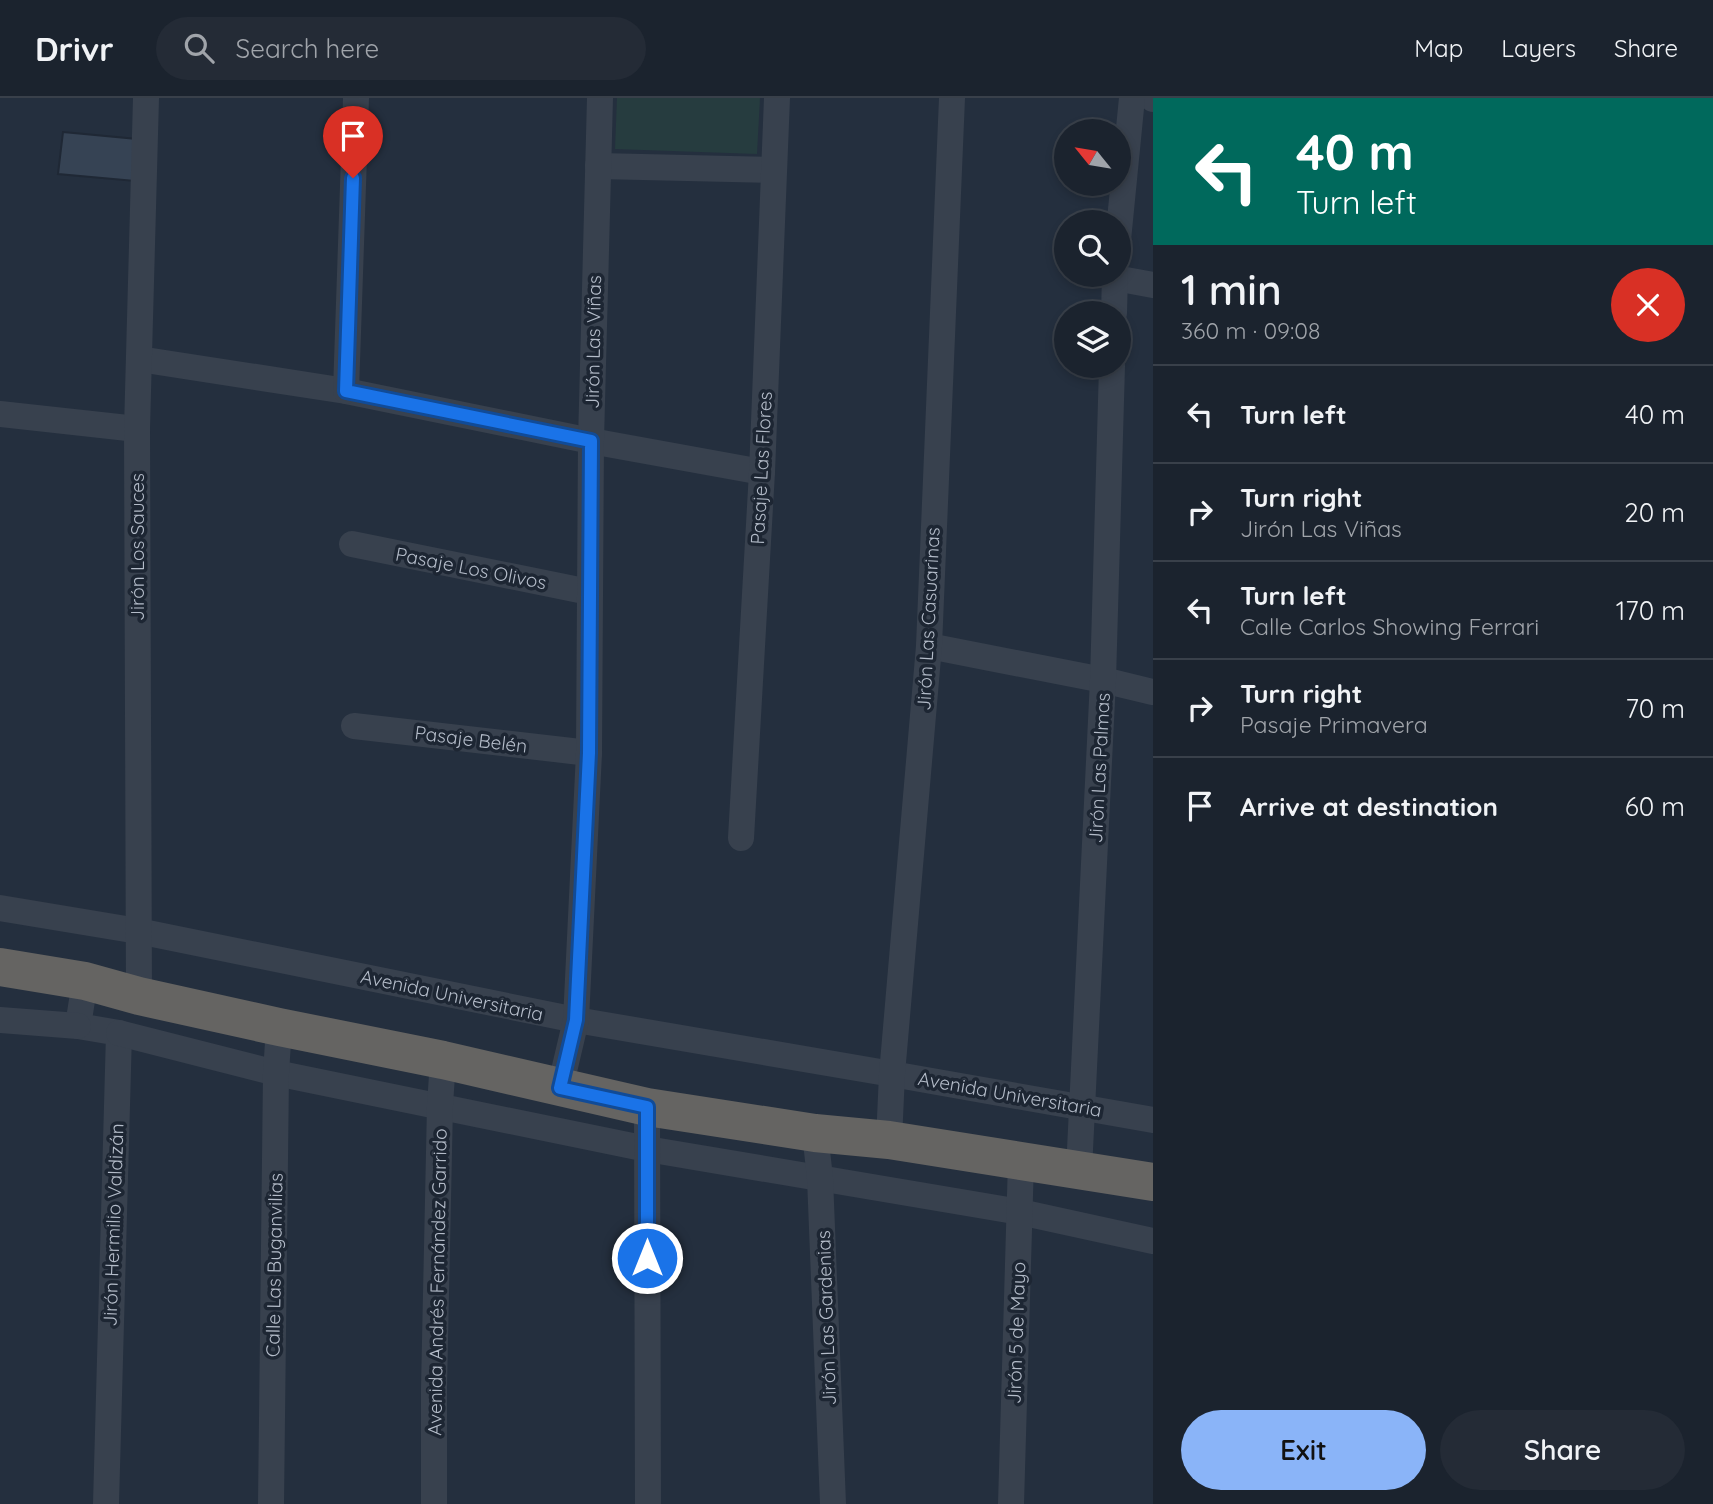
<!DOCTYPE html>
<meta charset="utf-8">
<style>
:root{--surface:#1b232e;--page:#242b36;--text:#f1f3f6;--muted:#a0a4aa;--line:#39404a;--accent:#8ab4f8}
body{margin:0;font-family:Quicksand,sans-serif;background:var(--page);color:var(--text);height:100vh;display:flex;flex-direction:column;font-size:26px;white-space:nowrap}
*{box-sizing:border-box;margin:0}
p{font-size:23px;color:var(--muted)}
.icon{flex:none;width:38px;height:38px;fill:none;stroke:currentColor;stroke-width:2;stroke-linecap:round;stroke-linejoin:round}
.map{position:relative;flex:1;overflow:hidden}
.details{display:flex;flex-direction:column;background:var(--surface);width:560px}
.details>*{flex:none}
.top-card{background:#00695c;color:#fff;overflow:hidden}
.needle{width:46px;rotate:300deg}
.tools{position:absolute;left:1054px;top:21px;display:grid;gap:14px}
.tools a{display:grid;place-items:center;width:77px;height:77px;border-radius:50%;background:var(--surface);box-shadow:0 4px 10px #0003,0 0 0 2px var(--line);font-size:35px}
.pin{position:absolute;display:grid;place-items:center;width:60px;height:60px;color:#fff;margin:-72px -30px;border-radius:50% 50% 50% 0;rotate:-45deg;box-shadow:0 0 7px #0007}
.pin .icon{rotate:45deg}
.me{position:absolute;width:77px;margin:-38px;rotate:0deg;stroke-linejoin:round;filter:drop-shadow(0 0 5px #0008)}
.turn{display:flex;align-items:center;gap:24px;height:147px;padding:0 28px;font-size:32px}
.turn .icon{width:91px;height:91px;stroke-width:2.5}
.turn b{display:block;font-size:49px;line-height:60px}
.round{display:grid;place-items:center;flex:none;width:74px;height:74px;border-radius:37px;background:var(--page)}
.overview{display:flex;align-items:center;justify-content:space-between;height:119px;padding:0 28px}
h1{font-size:42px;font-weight:600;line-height:52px}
.button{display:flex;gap:14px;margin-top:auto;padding:14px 28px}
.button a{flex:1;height:80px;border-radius:42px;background:var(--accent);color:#111;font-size:28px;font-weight:600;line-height:80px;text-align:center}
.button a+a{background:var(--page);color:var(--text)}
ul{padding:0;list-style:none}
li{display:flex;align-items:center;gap:21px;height:98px;padding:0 28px;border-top:2px solid var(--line)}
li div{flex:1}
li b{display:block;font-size:26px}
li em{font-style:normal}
header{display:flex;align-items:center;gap:42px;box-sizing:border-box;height:98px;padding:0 35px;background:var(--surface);border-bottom:2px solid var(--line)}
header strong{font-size:33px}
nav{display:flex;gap:38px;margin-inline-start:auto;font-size:24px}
.search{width:490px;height:63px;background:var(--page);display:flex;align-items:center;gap:18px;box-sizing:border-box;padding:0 24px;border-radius:38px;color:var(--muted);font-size:26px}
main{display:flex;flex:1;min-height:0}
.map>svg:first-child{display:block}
.green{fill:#263c3f}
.building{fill:#364354;stroke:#1f2835;stroke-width:2}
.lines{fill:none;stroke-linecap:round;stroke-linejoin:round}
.minor{stroke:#38414e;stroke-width:26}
.trunk{stroke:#656462;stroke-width:38}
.route-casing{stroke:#114b97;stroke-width:18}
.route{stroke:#1a73e8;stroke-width:12}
.labels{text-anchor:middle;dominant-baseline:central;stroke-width:7;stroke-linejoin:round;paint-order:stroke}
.street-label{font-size:19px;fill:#b4bcc9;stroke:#1d2633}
</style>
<header>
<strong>Drivr</strong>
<div class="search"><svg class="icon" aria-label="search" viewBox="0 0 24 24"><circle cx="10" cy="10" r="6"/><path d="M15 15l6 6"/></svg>Search here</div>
<nav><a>Map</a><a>Layers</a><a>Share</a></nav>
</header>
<main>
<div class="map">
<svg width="1153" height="1406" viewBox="0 0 1153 1406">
<rect width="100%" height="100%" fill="#242f3e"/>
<path class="green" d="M617,0H760L757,56L615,51Z"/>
<path class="building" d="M63,34L137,41L135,83L58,76Z"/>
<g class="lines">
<g class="minor">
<path d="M1152,0L1153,1"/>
<path d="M598,68L773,72"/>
<path d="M1118,142L1132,0"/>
<path d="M1115,180L1153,187"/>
<path d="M1114,215L1115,177"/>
<path d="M139,261L346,293L591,343L762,374"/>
<path d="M346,293L356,0"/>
<path d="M0,316L137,331"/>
<path d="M352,446L589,494"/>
<path d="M929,548L1103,582L1153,594"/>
<path d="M354,628L589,655"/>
<path d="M741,740L762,374L777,0"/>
<path d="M0,810L138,833L576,922L892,976L1153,1022"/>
<path d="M85,883L78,928L119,935L106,1406"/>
<path d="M139,898L137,331L146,0"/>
<path d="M0,922L78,928"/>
<path d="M119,935L276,975L647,1051L1020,1114L1153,1143"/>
<path d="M560,990L576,922L589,655L591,343L600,0"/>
<path d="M647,1009L648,1406"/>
<path d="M815,1035L820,1080L833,1406"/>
<path d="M889,1042L892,976L929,548L952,0"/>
<path d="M1079,1072L1103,582L1112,268"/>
<path d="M271,1406L276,975L279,929"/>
<path d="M434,1406V1290L440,1007L443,962"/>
<path d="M1011,1406L1021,1063"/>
</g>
<path class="trunk" d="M0,869L85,883L139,898L279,929L443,962L647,1009L815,1035L889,1042L1153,1084"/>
</g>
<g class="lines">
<defs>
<path id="route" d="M353,80L346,293L591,343L589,655L576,922L560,990L647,1009V1160"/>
</defs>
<use href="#route" class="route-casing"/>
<use href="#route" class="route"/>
</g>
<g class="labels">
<g class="street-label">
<text transform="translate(593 244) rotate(-89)">Jirón Las Viñas</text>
<text transform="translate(761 370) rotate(-87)">Pasaje Las Flores</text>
<text transform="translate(137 449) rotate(-90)">Jirón Los Sauces</text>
<text transform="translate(471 470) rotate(11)">Pasaje Los Olivos</text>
<text transform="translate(928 521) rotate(-87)">Jirón Las Casuarinas</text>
<text transform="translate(471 641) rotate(7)">Pasaje Belén</text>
<text transform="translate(1099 670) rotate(-87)">Jirón Las Palmas</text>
<text transform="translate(452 897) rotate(12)">Avenida Universitaria</text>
<text transform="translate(1010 996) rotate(10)">Avenida Universitaria</text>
<text transform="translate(113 1127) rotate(-88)">Jirón Hermilio Valdizán</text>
<text transform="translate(274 1167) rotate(-89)">Calle Las Buganvilias</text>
<text transform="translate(437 1184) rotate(-89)">Avenida Andrés Fernández Garrido</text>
<text transform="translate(826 1220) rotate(-92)">Jirón Las Gardenias</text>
<text transform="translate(1016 1235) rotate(-88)">Jirón 5 de Mayo</text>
</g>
</g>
</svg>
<div class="tools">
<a><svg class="needle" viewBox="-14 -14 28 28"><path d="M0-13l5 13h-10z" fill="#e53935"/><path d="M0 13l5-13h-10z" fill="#a0a4aa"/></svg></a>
<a><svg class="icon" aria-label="search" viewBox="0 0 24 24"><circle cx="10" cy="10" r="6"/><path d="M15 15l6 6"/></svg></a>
<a><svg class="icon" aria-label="layers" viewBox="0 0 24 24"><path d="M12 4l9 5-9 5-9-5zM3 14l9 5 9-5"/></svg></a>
</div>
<div class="pin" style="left:353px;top:80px;background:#d93025"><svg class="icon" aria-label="arrive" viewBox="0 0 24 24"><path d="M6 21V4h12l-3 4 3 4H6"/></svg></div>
<svg class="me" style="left:647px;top:1160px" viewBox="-20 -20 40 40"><circle r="17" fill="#1a73e8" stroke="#fff" stroke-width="3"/><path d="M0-11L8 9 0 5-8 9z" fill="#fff"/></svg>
</div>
<section class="details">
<div class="top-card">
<div class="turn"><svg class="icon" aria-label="left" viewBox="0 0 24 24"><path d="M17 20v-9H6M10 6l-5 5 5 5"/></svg><div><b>40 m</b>Turn left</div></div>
</div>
<div class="overview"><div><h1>1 min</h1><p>360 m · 09:08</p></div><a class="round" style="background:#d93025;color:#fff"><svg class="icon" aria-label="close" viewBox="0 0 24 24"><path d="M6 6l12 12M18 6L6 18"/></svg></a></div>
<ul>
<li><svg class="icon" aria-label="left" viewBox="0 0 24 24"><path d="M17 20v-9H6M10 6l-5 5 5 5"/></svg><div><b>Turn left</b></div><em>40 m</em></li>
<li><svg class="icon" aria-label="right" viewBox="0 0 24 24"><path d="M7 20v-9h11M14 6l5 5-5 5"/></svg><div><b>Turn right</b><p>Jirón Las Viñas</p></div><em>20 m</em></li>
<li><svg class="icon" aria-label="left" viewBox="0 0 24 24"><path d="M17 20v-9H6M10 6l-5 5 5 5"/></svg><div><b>Turn left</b><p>Calle Carlos Showing Ferrari</p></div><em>170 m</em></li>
<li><svg class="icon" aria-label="right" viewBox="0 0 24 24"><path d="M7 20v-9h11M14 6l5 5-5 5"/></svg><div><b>Turn right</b><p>Pasaje Primavera</p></div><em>70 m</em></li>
<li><svg class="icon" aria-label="arrive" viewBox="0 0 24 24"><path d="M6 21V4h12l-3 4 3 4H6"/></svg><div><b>Arrive at destination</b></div><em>60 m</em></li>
</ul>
<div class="button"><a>Exit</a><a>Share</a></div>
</section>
</main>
